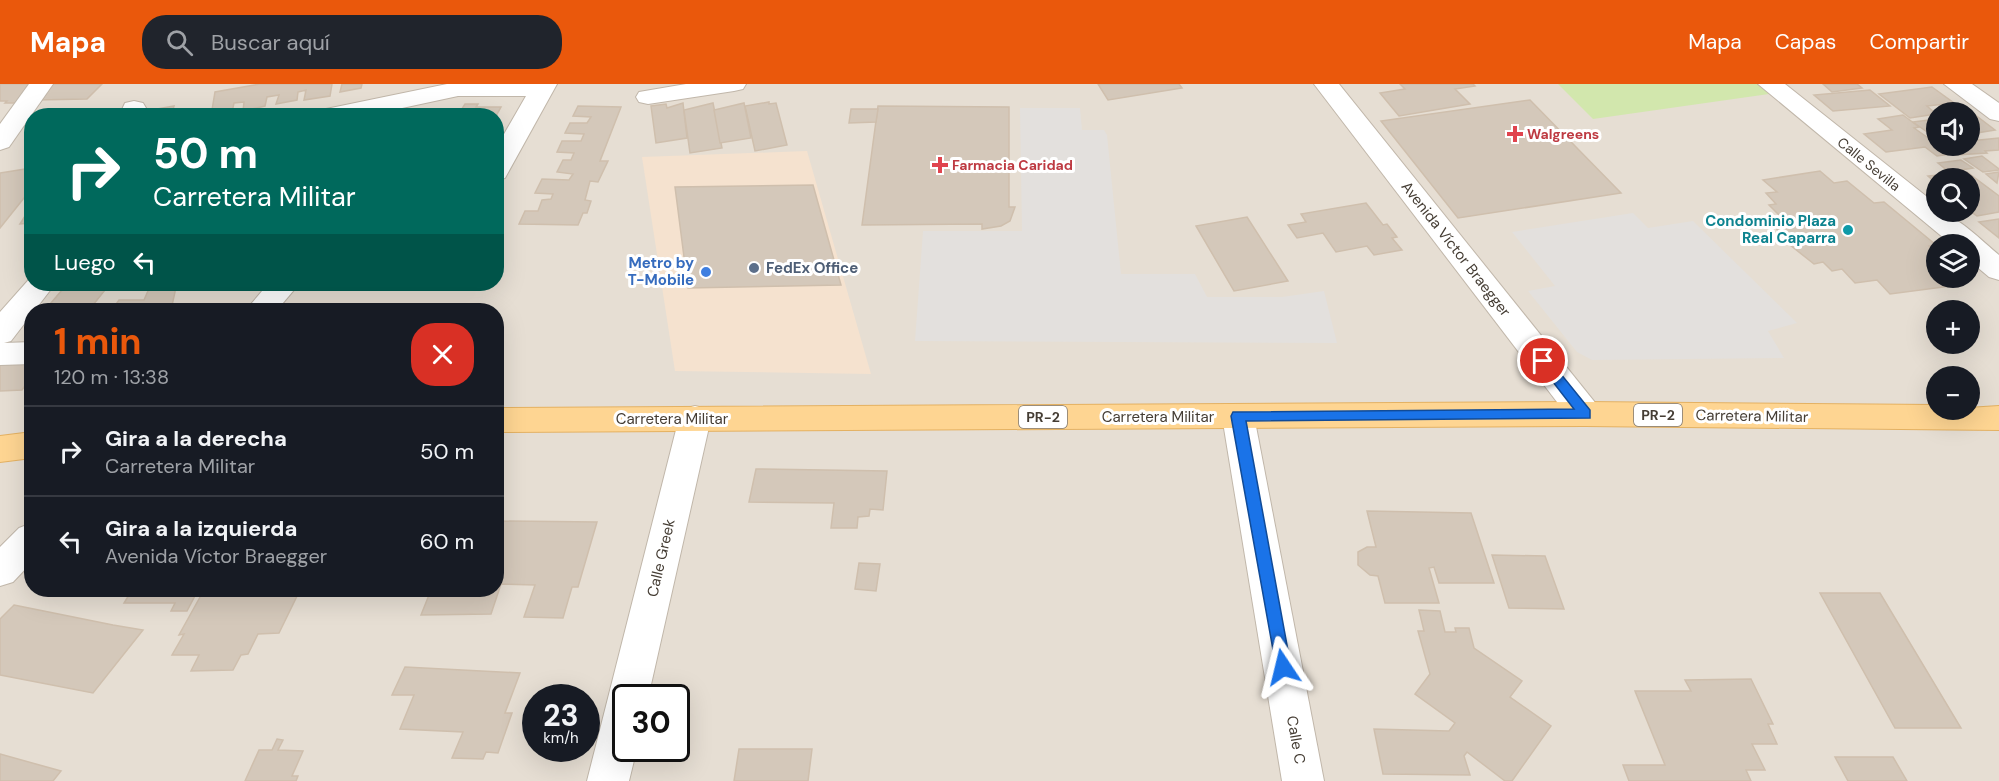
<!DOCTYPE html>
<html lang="es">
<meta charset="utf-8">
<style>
:root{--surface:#171b24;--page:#20242c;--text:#f1f3f6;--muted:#9ea1a6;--line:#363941;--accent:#ea580c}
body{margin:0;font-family:"DM Sans",sans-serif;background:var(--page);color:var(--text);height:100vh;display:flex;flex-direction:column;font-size:22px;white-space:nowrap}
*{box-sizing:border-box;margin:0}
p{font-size:20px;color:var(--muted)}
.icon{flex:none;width:33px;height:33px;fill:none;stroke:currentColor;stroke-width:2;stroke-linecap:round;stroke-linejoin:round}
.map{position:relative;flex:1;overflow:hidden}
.side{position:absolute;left:24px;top:219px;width:480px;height:294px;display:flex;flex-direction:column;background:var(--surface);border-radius:24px;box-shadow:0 6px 24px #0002}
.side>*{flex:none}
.guide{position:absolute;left:24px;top:24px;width:480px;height:183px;border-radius:24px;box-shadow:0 6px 24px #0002;background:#00695c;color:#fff;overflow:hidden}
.controls{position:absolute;left:1926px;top:18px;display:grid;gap:12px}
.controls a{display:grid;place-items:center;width:54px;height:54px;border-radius:50%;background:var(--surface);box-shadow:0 6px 24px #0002;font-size:30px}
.speed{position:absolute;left:522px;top:600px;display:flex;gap:12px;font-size:30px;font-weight:700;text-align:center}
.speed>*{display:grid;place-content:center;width:78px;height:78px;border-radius:50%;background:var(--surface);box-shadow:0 6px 24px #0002;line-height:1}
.speed small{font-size:15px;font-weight:400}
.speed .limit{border:3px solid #111;border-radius:9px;background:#fff;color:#111}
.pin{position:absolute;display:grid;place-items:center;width:51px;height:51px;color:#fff;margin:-26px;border:3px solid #fff;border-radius:50%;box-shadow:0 2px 6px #0007}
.me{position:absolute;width:66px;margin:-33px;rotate:350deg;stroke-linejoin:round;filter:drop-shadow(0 0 4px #0008)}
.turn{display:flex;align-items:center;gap:21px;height:126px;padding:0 30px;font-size:27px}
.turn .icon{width:78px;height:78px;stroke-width:2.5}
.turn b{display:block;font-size:42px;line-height:51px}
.then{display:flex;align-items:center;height:57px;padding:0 30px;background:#0003;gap:12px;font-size:22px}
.round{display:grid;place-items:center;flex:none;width:63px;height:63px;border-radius:24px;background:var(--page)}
.headline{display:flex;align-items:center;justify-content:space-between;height:102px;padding:0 30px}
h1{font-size:36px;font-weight:700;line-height:45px;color:var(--accent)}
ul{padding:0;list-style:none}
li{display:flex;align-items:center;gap:18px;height:90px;padding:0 30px;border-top:2px solid var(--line)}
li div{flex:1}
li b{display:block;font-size:22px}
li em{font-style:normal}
header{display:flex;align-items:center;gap:36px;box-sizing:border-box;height:84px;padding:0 30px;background:var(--accent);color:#fff}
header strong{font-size:28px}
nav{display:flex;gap:33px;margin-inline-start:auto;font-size:21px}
.search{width:420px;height:54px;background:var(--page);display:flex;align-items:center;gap:15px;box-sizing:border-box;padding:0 21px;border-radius:24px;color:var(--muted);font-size:22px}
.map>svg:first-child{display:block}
.residential{fill:#e6ded3;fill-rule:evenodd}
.commercial{fill:#f5e2cf}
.green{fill:#d2e7ad}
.parking{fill:#e3e0dd}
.building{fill:#d4c8ba;stroke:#cfbfad;stroke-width:1.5}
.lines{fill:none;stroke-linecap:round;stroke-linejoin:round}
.street-casing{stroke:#c1b7aa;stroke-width:2}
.primary-casing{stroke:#e4b162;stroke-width:2}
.street{fill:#fff;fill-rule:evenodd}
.primary{fill:#fed592;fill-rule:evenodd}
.route{fill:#1a73e8;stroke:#114b97;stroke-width:1.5}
.health-dot{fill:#e0444e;stroke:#fff;stroke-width:2}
.culture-dot{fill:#0f9aa8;stroke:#fff;stroke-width:2}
.service-dot{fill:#5c6f8a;stroke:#fff;stroke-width:2}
.shop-dot{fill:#3f7fe0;stroke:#fff;stroke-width:2}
.labels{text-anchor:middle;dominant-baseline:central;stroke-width:6;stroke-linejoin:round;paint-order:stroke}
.far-health-label{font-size:14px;font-weight:bold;fill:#be3a42;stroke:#fff;text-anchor:start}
.far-street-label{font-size:14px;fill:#453d34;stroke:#fff}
.shield{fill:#fff;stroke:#7d7771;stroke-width:1.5}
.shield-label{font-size:14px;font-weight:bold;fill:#453d34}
.culture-label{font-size:15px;font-weight:bold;fill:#0d838f;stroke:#fff;text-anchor:end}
.street-label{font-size:15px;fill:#453d34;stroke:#fff}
.shop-label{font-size:15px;font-weight:bold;fill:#366cbe;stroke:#fff;text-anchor:end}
.service-label{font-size:15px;font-weight:bold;fill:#4e5e75;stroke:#fff;text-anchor:start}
</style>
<header>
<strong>Mapa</strong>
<div class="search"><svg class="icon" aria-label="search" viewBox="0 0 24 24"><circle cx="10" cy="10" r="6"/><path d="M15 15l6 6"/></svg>Buscar aquí</div>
<nav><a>Mapa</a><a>Capas</a><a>Compartir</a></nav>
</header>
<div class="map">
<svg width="1999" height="697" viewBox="0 0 1999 697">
<rect width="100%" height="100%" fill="#f2ede5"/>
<path class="residential" d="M0,0H1999V697H0ZM1936,28H1970V62H1936ZM32,32H496V200H32ZM1936,94H1970V128H1936ZM1936,160H1970V194H1936ZM32,226H496V506H32ZM1936,226H1970V260H1936ZM1936,292H1970V326H1936ZM536,614H586V664H536ZM626,614H676V664H626Z"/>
<path class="commercial" d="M807,67L871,290L675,287L642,73Z"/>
<path class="green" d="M1558,0H1764L1776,9L1593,35Z"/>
<g class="parking">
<path d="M1020,24H1080L1082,46H1104L1107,51L1121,190H1195L1207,213H1282L1324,207L1337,259L915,257L923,147H1022Z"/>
<path d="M1633,129L1648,144L1693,137L1797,239L1768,247L1784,274L1592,276L1577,268L1528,207L1555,202L1512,148Z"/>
</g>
<g class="building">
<path d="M0,0H30L19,19H5L7,17H0Z"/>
<path d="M49,0H102L87,15L36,16Z"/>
<path d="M260,0H332L330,12L304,16L306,6L298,8L297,16L276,20L279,11L267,13L265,22L243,27L244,18L234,19L232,28L211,32L215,8Z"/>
<path d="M342,0H362L361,4L340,8Z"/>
<path d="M1098,0H1179L1182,4L1108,16Z"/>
<path d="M1400,0H1473L1475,2L1455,5L1470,20L1399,32L1380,9L1405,5Z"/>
<path d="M1823,0H1857L1862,4L1832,8Z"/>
<path d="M1932,3L1954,19L1927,22L1936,30L1910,34L1879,10Z"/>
<path d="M1870,6L1890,22L1833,27L1814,11Z"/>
<path d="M1530,16L1621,109L1458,134L1381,37Z"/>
<path d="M769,18V20L776,19L787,61L755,67L745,22Z"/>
<path d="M683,19L687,54L656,59L651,22L666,20L667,24Z"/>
<path d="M713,19L722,64L690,69L684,26Z"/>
<path d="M744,19L751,54L720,59L714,26Z"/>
<path d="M465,20H478L476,23H501L496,32H440L442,28H460Z"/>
<path d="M174,22L172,29L150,32L152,26Z"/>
<path d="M578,22L621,23L600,77H608L598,98L590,97L585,116L591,117L587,129H583L578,141L519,140L525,127H538L542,116L551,115L553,110L535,109L542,95L569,96L573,90L557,88L563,76H571L574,69L557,68L562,57H581L584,50L565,49L570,39H587L591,33L573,32Z"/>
<path d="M878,22L1009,23V123H1015L1010,137L1001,142L982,145V140L862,141Z"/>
<path d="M851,25H878L876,38L849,39Z"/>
<path d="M1974,30L1995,46L1970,50V31Z"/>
<path d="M1903,31L1919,43L1914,44L1951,70L1937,72L1925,63L1886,68L1864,50L1892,46L1878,35Z"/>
<path d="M1936,35V54L1913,38Z"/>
<path d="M1999,54V66L1985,67L1987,69L1955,71L1943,62H1970V57Z"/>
<path d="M1982,72L1999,85V86L1983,88L1964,75Z"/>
<path d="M1961,76L1973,84L1949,88L1938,79Z"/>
<path d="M32,84V104L0,144V89Z"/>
<path d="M1820,87L1834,99L1847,97L1874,119L1884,118L1936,161L1929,162L1936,170V194H1942L1951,202L1890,210L1877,196L1855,199L1842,185L1832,187L1823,178L1814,180L1785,157L1770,135L1782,134L1769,121L1776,120L1766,109L1777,108L1763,96Z"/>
<path d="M1967,88L1999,112V128L1977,132L1970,127V94H1936V99L1928,92Z"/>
<path d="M1999,88L1997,99L1986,90Z"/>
<path d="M813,101L841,201L688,204L675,103Z"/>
<path d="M1366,119L1383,141L1387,140L1397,153L1392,154L1402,166L1374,171L1367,162L1336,168L1323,149L1297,154L1288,141L1306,138L1301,130Z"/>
<path d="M32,121V139L20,140Z"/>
<path d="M1247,133L1288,197L1234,207L1196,142Z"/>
<path d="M1999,135V154L1979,138Z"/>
<path d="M151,200H172L170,204H175V208L171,226H112L119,216H144Z"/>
<path d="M81,201H109L89,226H45L62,206H77Z"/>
<path d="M32,276V292L22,306L0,307V278Z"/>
<path d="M756,385L887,387L883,426L870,425L869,432L858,433L857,444H831L834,419L749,418Z"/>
<path d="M1367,427L1471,429L1494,499H1439L1434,483L1429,484L1439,519H1385L1378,492L1370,491L1358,481V468L1367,463H1376Z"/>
<path d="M496,437L597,438L578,503H572L563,534L524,533L535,501L501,500L491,530L421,531L431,506H496Z"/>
<path d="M1492,471L1545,472L1564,525L1509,524Z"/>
<path d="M859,479L880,480L876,507L855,505Z"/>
<path d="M132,506H198L187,527H171L175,519H124Z"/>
<path d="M204,506H300L279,549L258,550L248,570L241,571L233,586L191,587L199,571H172L184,550L179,551Z"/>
<path d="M1820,509H1880L1961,644H1895Z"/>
<path d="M14,521L113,541L143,546L93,609L0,591V535Z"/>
<path d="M1419,526L1440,527L1445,548H1456L1455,544H1469L1474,564L1522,597L1510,613L1551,642L1512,697H1505L1467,668L1464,672L1470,691L1383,690L1374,645L1449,647L1455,639L1415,610L1430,590L1418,547H1424Z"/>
<path d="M405,583L520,589L505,629H512L498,669L486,668L483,675L452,674L463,648L400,645L414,611H392Z"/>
<path d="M1751,595L1773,640H1768L1777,660H1752L1765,686H1746L1751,697H1629L1623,681H1665L1635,607H1691L1685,596Z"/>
<path d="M277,655L283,656L278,666L303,667L292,692H298L296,697H245L259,666H272Z"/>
<path d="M739,665H812L808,697H734Z"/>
<path d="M0,670L61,687L53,697H0Z"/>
<path d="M1835,673H1893L1907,697H1848Z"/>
</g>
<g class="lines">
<defs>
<g id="street">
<path d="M29,0H53L9,63L0,66V40Z"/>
<path d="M447,0H557L505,94L496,96V64L526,12H458L365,32H314L317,27L326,25Z"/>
<path d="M686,0H746L743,5L734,7L648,20L639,18L636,13L639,8Z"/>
<path d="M1314,0H1339L1597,321L1601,330L1597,339L1585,342L1573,339Z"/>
<path d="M1758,0H1785L1936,120V128C1954,128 1984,159 1999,171V196L1989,193L1970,177V160H1951Z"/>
<path d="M1944,0H1972L1999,19V37L1990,35Z"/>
<path d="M134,17L143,19L146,24L144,32H119L125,19Z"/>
<path d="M32,192V200H55L11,257L4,259L32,258V280L0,281V228Z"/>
<path d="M268,200H299L277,226H246Z"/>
<path d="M1238,320L1250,323L1254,332L1324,697H1282L1222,332L1226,323Z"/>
<path d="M695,322L707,325L711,334L648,614H626V664H637L629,697H587L679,334L683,325Z"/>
<path d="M32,439V478L13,498L0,502V463L19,444Z"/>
</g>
<g id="primary">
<path d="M1585,318L1936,321V326L1999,322V346L1585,342L496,348V324Z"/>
<path d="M32,348V374L0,378V352Z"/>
</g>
</defs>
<use href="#street" class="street-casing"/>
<use href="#primary" class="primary-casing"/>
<use href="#street" class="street"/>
<use href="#primary" class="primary"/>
</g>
<path class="route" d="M1543,272L1548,274L1590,326V334L1246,337L1291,583L1289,588L1283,590L1277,588L1231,332L1233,328L1574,325L1539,280V274Z"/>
<g class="health-dot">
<path d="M1512 41h6v6h6v6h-6v6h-6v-6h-6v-6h6z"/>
<path d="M937 72h6v6h6v6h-6v6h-6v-6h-6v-6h6z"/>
</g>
<circle class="culture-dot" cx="1848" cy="146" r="6"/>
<circle class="service-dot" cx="754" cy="184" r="6"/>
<circle class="shop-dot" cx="706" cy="188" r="6"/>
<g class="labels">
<g class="far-health-label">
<text x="1527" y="50">Walgreens</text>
<text x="952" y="81">Farmacia Caridad</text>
</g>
<g class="far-street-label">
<text transform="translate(1869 80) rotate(39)">Calle Sevilla</text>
</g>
<g class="shield">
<rect x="1634" y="320" width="48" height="22" rx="4.5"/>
<rect x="1019" y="322" width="48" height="22" rx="4.5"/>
</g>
<g class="shield-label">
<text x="1658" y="331">PR-2</text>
<text x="1043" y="333">PR-2</text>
</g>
<g class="culture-label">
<text x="1836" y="137">Condominio Plaza<tspan x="1836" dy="17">Real Caparra</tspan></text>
</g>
<g class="street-label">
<text transform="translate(1456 165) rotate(52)">Avenida Víctor Braegger</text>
<text transform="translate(1752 332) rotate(1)">Carretera Militar</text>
<text x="1158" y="333">Carretera Militar</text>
<text x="672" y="335">Carretera Militar</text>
<text transform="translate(661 474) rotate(-77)">Calle Greek</text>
<text transform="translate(1296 656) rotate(80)">Calle C</text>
</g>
<g class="shop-label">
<text x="694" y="179">Metro by<tspan x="694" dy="17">T-Mobile</tspan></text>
</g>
<g class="service-label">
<text x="766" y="184">FedEx Office</text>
</g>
</g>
</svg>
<div class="controls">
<a><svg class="icon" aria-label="sound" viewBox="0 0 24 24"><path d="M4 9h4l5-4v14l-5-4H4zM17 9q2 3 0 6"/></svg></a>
<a><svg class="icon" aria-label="search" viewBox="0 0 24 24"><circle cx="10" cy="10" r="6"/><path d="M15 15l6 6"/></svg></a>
<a><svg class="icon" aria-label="layers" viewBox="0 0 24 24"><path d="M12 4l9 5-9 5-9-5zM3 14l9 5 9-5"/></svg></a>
<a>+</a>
<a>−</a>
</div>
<div class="speed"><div>23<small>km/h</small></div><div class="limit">30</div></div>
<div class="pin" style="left:1543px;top:277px;background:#d93025"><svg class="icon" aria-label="arrive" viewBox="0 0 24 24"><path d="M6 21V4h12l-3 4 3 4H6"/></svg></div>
<svg class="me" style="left:1283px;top:583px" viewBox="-20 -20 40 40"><path d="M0-17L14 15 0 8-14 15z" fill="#1a73e8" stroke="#fff" stroke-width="4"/></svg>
<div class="guide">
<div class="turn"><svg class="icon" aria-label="right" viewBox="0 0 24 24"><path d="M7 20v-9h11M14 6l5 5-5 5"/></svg><div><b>50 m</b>Carretera Militar</div></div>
<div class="then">Luego<svg class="icon" aria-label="left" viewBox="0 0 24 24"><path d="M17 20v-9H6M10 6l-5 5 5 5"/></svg></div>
</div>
<section class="side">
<div class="headline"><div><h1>1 min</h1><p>120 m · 13:38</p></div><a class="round" style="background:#d93025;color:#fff"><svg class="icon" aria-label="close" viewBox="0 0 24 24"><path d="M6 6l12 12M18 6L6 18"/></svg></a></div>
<ul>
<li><svg class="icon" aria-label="right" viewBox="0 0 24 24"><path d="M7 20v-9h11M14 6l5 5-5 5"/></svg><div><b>Gira a la derecha</b><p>Carretera Militar</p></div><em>50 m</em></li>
<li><svg class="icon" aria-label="left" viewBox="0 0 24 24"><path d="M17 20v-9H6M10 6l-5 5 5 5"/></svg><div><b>Gira a la izquierda</b><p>Avenida Víctor Braegger</p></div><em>60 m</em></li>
</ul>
</section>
</div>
